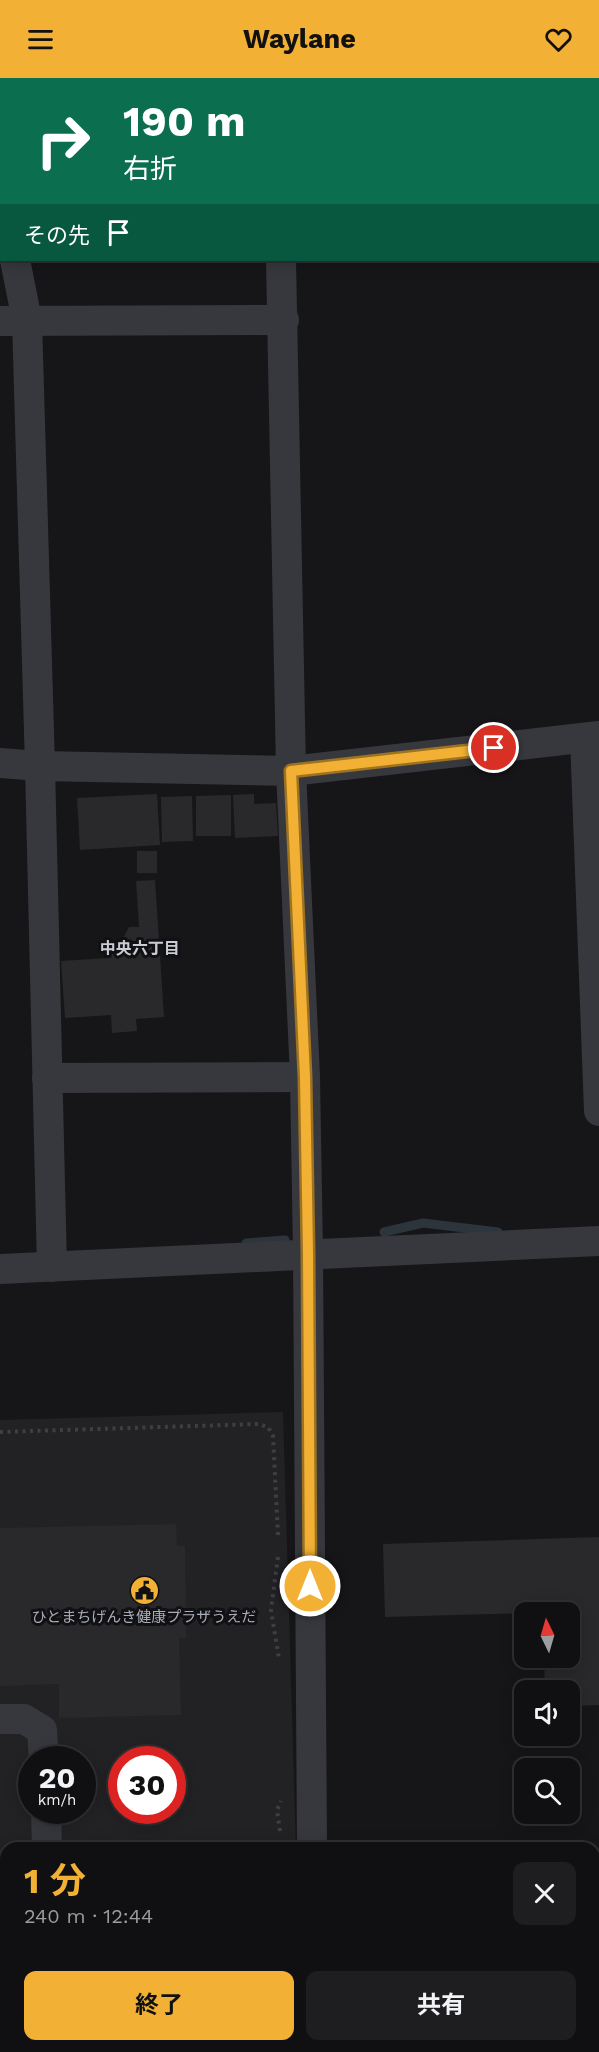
<!DOCTYPE html>
<html lang="ja">
<meta charset="utf-8">
<style>
:root{--surface:#101012;--page:#1e1e20;--text:#f1f3f6;--muted:#9c9d9f;--line:#303032;--accent:#f2b134}
body{margin:0;font-family:"Work Sans","Noto Sans JP",sans-serif;background:var(--page);color:var(--text);height:100vh;display:flex;flex-direction:column;font-size:22px;white-space:nowrap}
*{box-sizing:border-box;margin:0}
p{font-size:20px;color:var(--muted)}
.icon{flex:none;width:33px;height:33px;fill:none;stroke:currentColor;stroke-width:2;stroke-linecap:round;stroke-linejoin:round}
.map{position:relative;flex:1;overflow:hidden}
.drawer{position:absolute;left:0px;top:1764px;width:600px;height:210px;display:flex;flex-direction:column;background:var(--surface);border-radius:18px 18px 0 0;box-shadow:0 3px 15px #0003,0 0 0 2px var(--line)}
.drawer>*{flex:none}
.top-card{position:absolute;left:0px;top:0px;width:600px;height:183px;box-shadow:0 3px 15px #0003,0 0 0 2px var(--line);background:#0b6e4f;color:#fff;overflow:hidden}
.needle{width:39px;rotate:355deg}
.controls{position:absolute;left:514px;top:1524px;display:grid;gap:12px}
.controls a{display:grid;place-items:center;width:66px;height:66px;border-radius:12px;background:var(--surface);box-shadow:0 3px 15px #0003,0 0 0 2px var(--line);font-size:30px}
.speed{position:absolute;left:18px;top:1668px;display:flex;gap:12px;font-size:30px;font-weight:700;text-align:center}
.speed>*{display:grid;place-content:center;width:78px;height:78px;border-radius:50%;background:var(--surface);box-shadow:0 3px 15px #0003,0 0 0 2px var(--line);line-height:1}
.speed small{font-size:15px;font-weight:400}
.speed .limit{border:9px solid #d22;background:#fff;color:#111}
.pin{position:absolute;display:grid;place-items:center;width:51px;height:51px;color:#fff;margin:-26px;border:3px solid #fff;border-radius:50%;box-shadow:0 2px 6px #0007}
.me{position:absolute;width:66px;margin:-33px;rotate:0deg;stroke-linejoin:round;filter:drop-shadow(0 0 4px #0008)}
.turn{display:flex;align-items:center;gap:21px;height:126px;padding:0 24px;font-size:27px}
.turn .icon{width:78px;height:78px;stroke-width:2.5}
.turn b{display:block;font-size:42px;line-height:51px}
.then{display:flex;align-items:center;height:57px;padding:0 24px;background:#0003;gap:12px;font-size:22px}
.round{display:grid;place-items:center;flex:none;width:63px;height:63px;border-radius:12px;background:var(--page)}
.headline{display:flex;align-items:center;justify-content:space-between;height:102px;padding:0 24px}
h1{font-size:36px;font-weight:700;line-height:45px;color:var(--accent)}
.action{display:flex;gap:12px;margin-top:auto;padding:12px 24px}
.action a{flex:1;height:69px;border-radius:12px;background:var(--accent);color:#111;font-size:24px;font-weight:700;line-height:69px;text-align:center}
.action a+a{background:var(--page);color:var(--text)}
header{display:flex;justify-content:space-between;align-items:center;height:78px;padding:0 24px;background:var(--accent);color:#111;font-size:27px;font-weight:700}
.map>svg:first-child{display:block}
.built{fill:#222225;fill-rule:evenodd}
.lines{fill:none;stroke-linecap:round;stroke-linejoin:round}
.stream{stroke:#2c353c;stroke-width:9}
.building{fill:#29292c}
.path{stroke:#3d3f44;stroke-width:4;stroke-dasharray:3 4.5;stroke-linecap:butt}
.minor{stroke:#37383d;stroke-width:30}
.route-casing{stroke:#9d7322;stroke-width:15}
.route{stroke:#f2b134;stroke-width:10}
.labels{text-anchor:middle;dominant-baseline:central;stroke-width:6;stroke-linejoin:round;paint-order:stroke}
.poi-label{font-size:15px;fill:#a8adb8;stroke:#111113}
.neighbourhood-label{font-size:16px;font-weight:bold;fill:#c9ccd4;stroke:#111113}
</style>
<header><svg class="icon" aria-label="menu" viewBox="0 0 24 24"><path d="M4 6h16M4 12h16M4 18h16"/></svg>Waylane<svg class="icon" aria-label="heart" viewBox="0 0 24 24"><path d="M12 20l-8-8c-3-5 5-10 8-4 3-6 11-1 8 4z"/></svg></header>
<div class="map">
<svg width="599" height="1974" viewBox="0 0 599 1974">
<rect width="100%" height="100%" fill="#161618"/>
<path class="built" d="M283,1334L296,1770H6V1815H0V1342ZM32,1682H82V1732H32ZM122,1682H172V1732H122Z"/>
<g class="lines">
<g class="stream">
<path d="M384,1154L423,1145L498,1154"/>
<path d="M246,1165L285,1162"/>
</g>
</g>
<g class="building">
<path d="M157,716L160,767L80,772L77,720Z"/>
<path d="M254,716V726L276,725L278,758L235,760L233,717Z"/>
<path d="M231,717V758H196V718Z"/>
<path d="M192,718L193,763L162,764L161,719Z"/>
<rect x="137" y="773" width="20" height="22"/>
<path d="M155,802L164,939L136,941L137,953L112,955L111,937L65,940L61,883L108,880L107,870L119,868L129,849H139L136,803Z"/>
<path d="M176,1446L177,1468H185L186,1560H179L181,1637L59,1640V1606L0,1608V1450Z"/>
<path d="M599,1459V1627L570,1628V1612H545L544,1580H570V1534L385,1539L383,1466Z"/>
<path d="M0,1916H6V1968H250L251,1974H0Z"/>
</g>
<g class="lines">
<g class="path">
<path d="M0,1354L258,1346L268,1349L273,1358L278,1457"/>
<path d="M278,1479L271,1532L279,1581"/>
<path d="M280,1753L277,1732L281,1723"/>
</g>
<g class="minor">
<path d="M275,0V2"/>
<path d="M0,105L2,113"/>
<path d="M15,182L27,242L40,688L52,1189"/>
<path d="M281,182L291,693L305,999L308,1175L312,1770"/>
<path d="M0,243L284,242"/>
<path d="M585,660L599,1033"/>
<path d="M0,685L40,688L291,693L599,658"/>
<path d="M47,1000L305,999"/>
<path d="M0,1191L599,1163"/>
<path d="M0,1641H24L42,1652L44,1682"/>
<path d="M46,1732L47,1770"/>
<path d="M0,1845H6"/>
<path d="M317,1968V1974"/>
</g>
</g>
<g class="lines">
<defs>
<path id="route" d="M310,1508L308,1175L305,999L291,693L494,670"/>
</defs>
<use href="#route" class="route-casing"/>
<use href="#route" class="route"/>
</g>
<defs>
<symbol id="civic-disc" viewBox="-11 -11 22 22"><circle r="9.5" fill="#f2b134" stroke="#111113"/><path d="M-.6-6.5H3V-4.5H.6V-3L4-1V1h2V6H-6V1h2V-1L-.6-3ZM-1.2 2.5V6h2.4V2.5Z" fill="#111"/></symbol>
</defs>
<g fill-rule="evenodd">
<use href="#civic-disc" x="128" y="1496" width="33" height="33"/>
</g>
<g class="labels">
<g class="poi-label">
<text x="144" y="1539">ひとまちげんき健康プラザうえだ</text>
</g>
<g class="neighbourhood-label">
<text x="140" y="870">中央六丁目</text>
</g>
</g>
</svg>
<div class="controls">
<a><svg class="needle" viewBox="-14 -14 28 28"><path d="M0-13l5 13h-10z" fill="#e53935"/><path d="M0 13l5-13h-10z" fill="#9c9d9f"/></svg></a>
<a><svg class="icon" aria-label="sound" viewBox="0 0 24 24"><path d="M4 9h4l5-4v14l-5-4H4zM17 9q2 3 0 6"/></svg></a>
<a><svg class="icon" aria-label="search" viewBox="0 0 24 24"><circle cx="10" cy="10" r="6"/><path d="M15 15l6 6"/></svg></a>
</div>
<div class="speed"><div>20<small>km/h</small></div><div class="limit">30</div></div>
<div class="pin" style="left:494px;top:670px;background:#d93025"><svg class="icon" aria-label="arrive" viewBox="0 0 24 24"><path d="M6 21V4h12l-3 4 3 4H6"/></svg></div>
<svg class="me" style="left:310px;top:1508px" viewBox="-20 -20 40 40"><circle r="17" fill="#f2b134" stroke="#fff" stroke-width="3"/><path d="M0-11L8 9 0 5-8 9z" fill="#fff"/></svg>
<div class="top-card">
<div class="turn"><svg class="icon" aria-label="right" viewBox="0 0 24 24"><path d="M7 20v-9h11M14 6l5 5-5 5"/></svg><div><b>190 m</b>右折</div></div>
<div class="then">その先<svg class="icon" aria-label="arrive" viewBox="0 0 24 24"><path d="M6 21V4h12l-3 4 3 4H6"/></svg></div>
</div>
<section class="drawer">
<div class="headline"><div><h1>1 分</h1><p>240 m · 12:44</p></div><a class="round"><svg class="icon" aria-label="close" viewBox="0 0 24 24"><path d="M6 6l12 12M18 6L6 18"/></svg></a></div>
<div class="action"><a>終了</a><a>共有</a></div>
</section>
</div>
